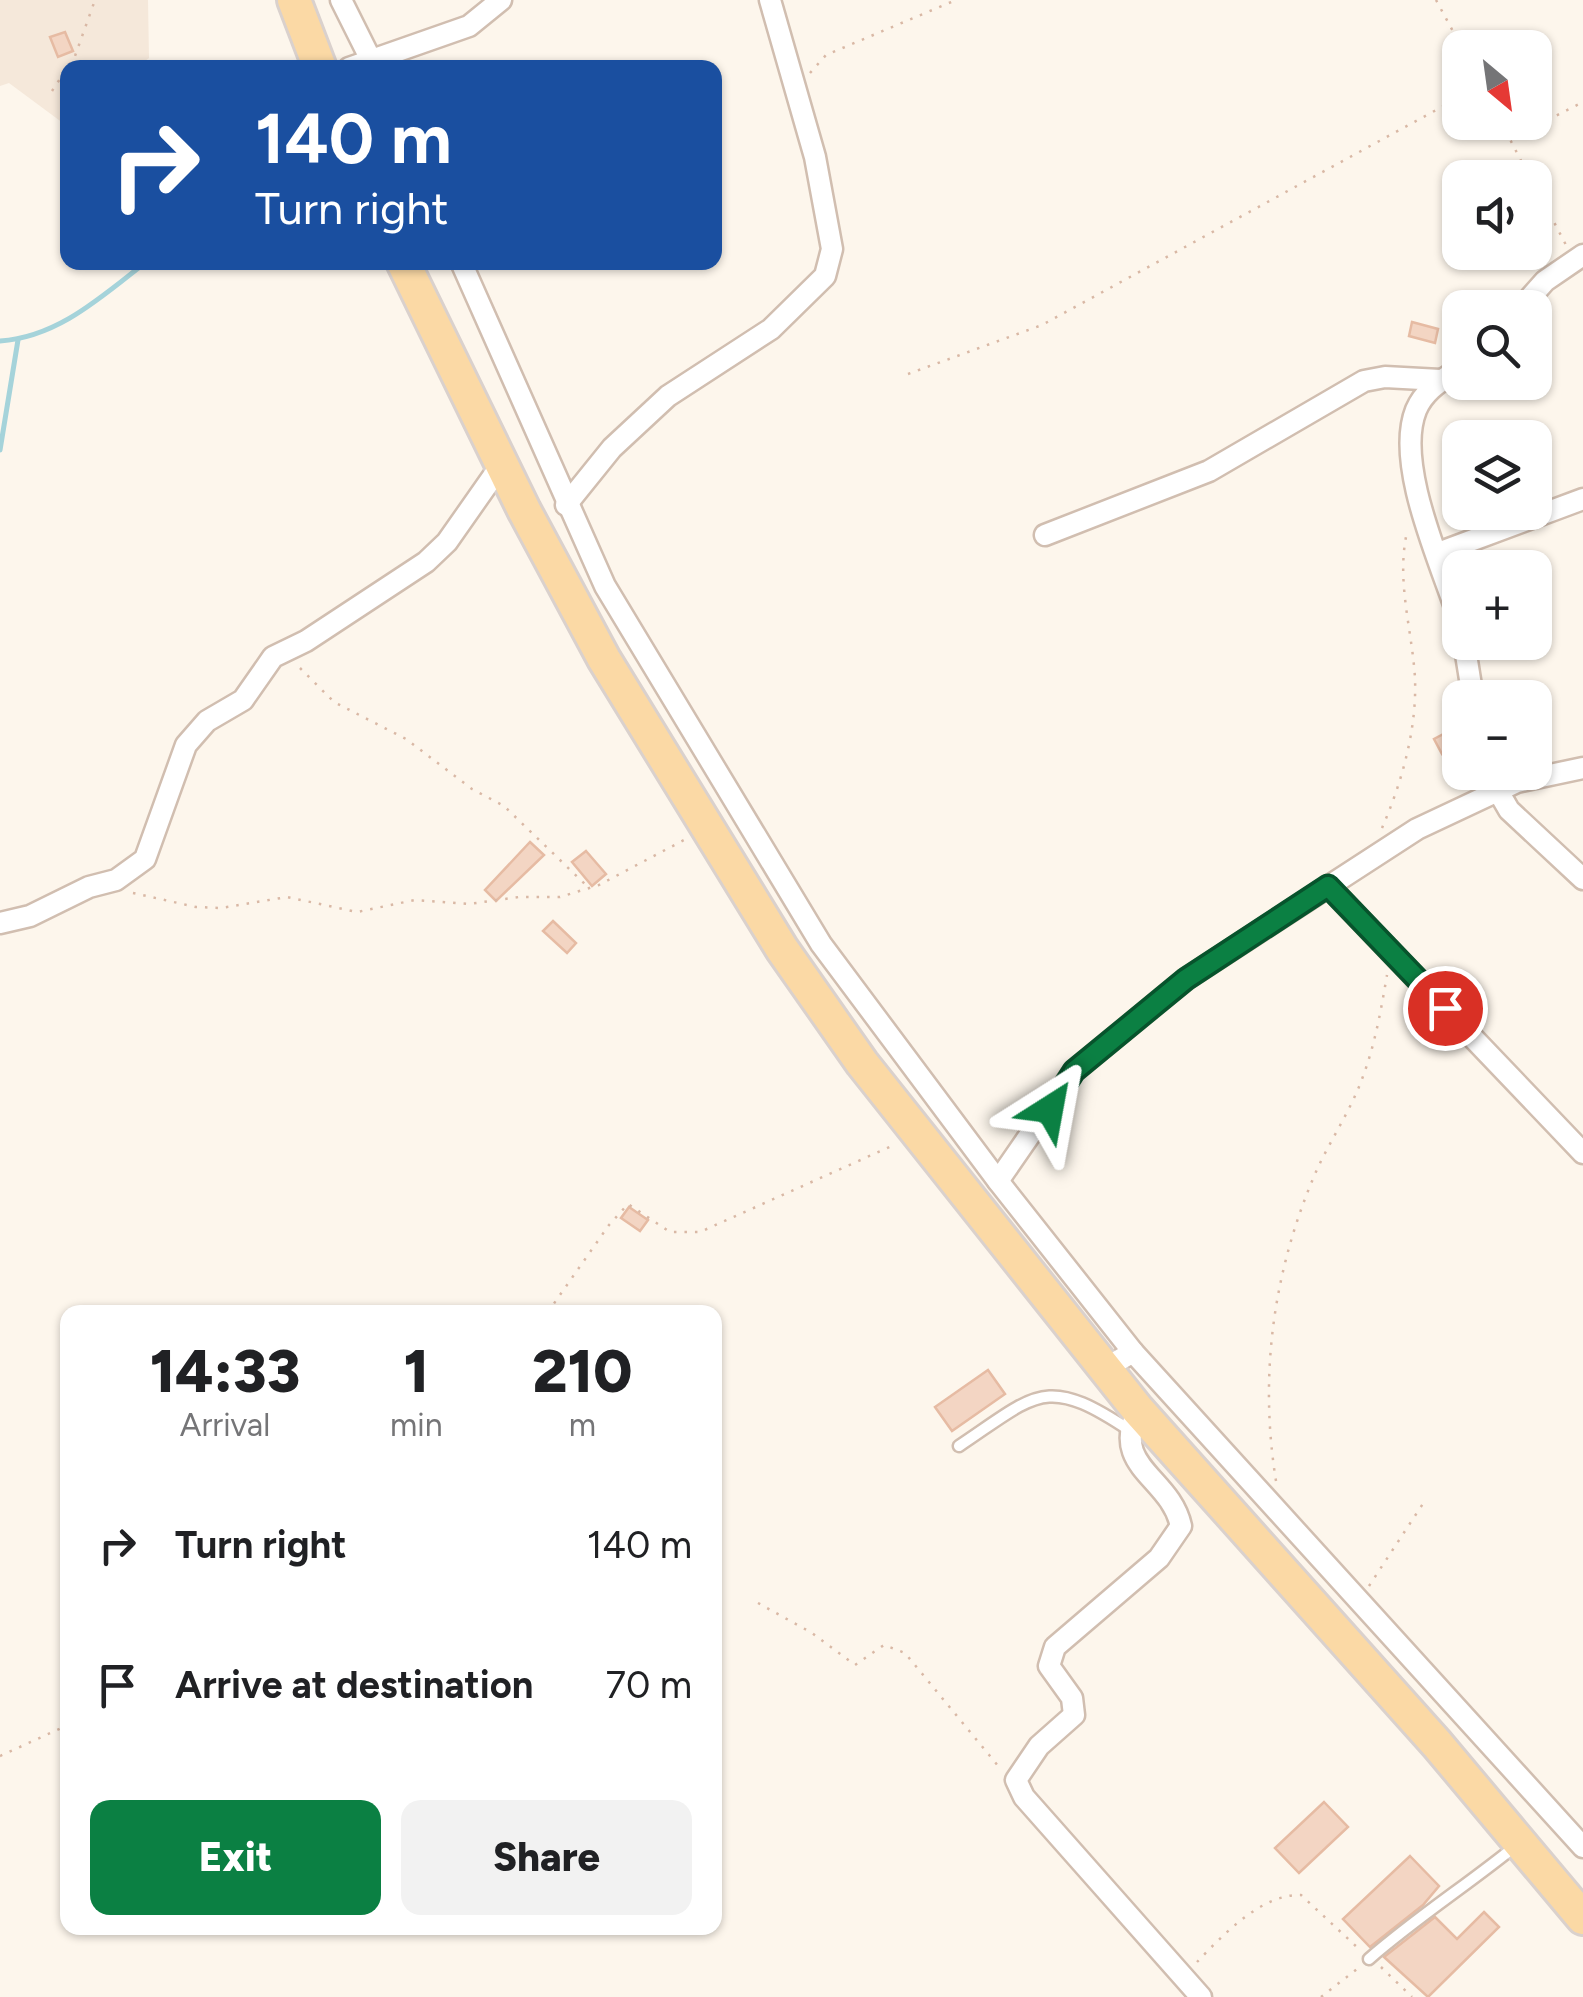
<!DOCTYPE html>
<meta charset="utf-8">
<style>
:root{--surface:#fff;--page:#f2f2f2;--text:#202124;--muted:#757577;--accent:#0b8043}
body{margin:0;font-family:Figtree,sans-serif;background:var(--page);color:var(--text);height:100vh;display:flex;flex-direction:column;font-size:38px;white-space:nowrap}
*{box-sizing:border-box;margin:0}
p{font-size:32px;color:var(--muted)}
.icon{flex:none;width:55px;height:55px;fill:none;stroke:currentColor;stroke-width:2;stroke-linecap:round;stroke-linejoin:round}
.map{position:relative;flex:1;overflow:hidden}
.details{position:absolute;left:60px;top:1305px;width:662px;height:630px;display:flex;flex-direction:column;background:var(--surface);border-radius:20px;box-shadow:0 2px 8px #0004}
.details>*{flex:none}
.banner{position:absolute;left:60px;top:60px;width:662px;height:210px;border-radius:20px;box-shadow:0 2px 8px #0004;background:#1a4fa0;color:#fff;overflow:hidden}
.needle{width:65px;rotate:151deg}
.controls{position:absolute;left:1442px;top:30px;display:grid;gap:20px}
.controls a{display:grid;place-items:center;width:110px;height:110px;border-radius:20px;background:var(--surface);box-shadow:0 2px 8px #0004;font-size:50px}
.pin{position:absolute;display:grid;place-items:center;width:85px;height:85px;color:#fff;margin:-42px;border:5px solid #fff;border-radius:50%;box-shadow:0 2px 10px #0007}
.me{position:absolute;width:110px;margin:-55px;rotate:34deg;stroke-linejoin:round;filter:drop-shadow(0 0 8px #0008)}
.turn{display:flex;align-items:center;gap:35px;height:210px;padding:0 30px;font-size:45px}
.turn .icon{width:130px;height:130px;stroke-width:2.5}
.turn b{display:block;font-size:70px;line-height:85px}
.eta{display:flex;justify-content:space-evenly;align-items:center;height:170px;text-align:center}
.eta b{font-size:60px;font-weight:800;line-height:70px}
.action{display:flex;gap:20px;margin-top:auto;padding:20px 30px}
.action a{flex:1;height:115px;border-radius:20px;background:var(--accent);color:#fff;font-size:40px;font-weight:800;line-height:115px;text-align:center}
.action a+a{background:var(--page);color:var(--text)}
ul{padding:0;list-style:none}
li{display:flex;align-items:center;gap:30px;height:140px;padding:0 30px}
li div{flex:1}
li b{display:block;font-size:38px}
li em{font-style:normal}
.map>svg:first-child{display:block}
.residential{fill:#f5e8da}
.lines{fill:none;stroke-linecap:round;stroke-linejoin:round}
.stream{stroke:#a5d3da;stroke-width:5}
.building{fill:#f3d5c3;stroke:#e6bba3;stroke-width:2.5}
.service-casing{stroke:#d1beb0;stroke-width:15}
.minor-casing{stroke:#d1beb0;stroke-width:25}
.primary-casing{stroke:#dad1cd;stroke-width:38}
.path{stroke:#d9b8a5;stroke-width:2.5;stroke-dasharray:2.5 8;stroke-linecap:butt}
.service{stroke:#fff;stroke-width:10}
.minor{stroke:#fff;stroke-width:20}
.primary{stroke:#fbd9a5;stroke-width:32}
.route-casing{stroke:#07532c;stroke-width:25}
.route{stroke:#0b8043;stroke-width:18}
</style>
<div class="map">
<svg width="1583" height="1997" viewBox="0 0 1583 1997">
<rect width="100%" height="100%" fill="#fdf6ec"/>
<path class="residential" d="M0,0H148L149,58L137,67L68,68L67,126L9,83L0,86Z"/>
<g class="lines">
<g class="stream">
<path d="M0,341C58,337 101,297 146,262"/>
<path d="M0,450L18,340"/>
</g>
</g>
<g class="building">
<path d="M65,32L73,51L58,57L50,37Z"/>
<path d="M1412,322L1438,329L1435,343L1409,336Z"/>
<path d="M1453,729L1460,745L1442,754L1434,739Z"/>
<path d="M530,842L544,855L496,901L485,890Z"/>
<path d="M586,851L606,874L592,886L572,862Z"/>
<path d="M553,921L576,943L567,953L543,931Z"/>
<path d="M629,1207L648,1220L640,1231L621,1218Z"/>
<path d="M988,1370L1005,1394L952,1431L935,1407Z"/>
<path d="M1324,1802L1348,1827L1299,1873L1275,1848Z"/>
<path d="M1410,1856L1439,1886L1423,1905L1370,1947L1343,1919Z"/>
<path d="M1484,1912L1499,1927L1428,1997L1384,1957L1435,1917L1457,1939Z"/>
</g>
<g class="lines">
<defs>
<g id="service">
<path d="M959,1446C1037,1394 1045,1374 1129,1430"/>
<path d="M1369,1959C1417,1917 1469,1884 1518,1844"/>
</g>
<g id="minor">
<path d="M341,0L375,68"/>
<path d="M349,68L469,26L501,0"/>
<path d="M461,262L605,586L821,944L998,1181L1133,1352"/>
<path d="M1521,308L1545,281L1583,255"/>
<path d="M1460,368C1443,380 1425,389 1416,410C1394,465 1443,568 1460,622"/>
<path d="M566,505L612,448L668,396L771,329L825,276L832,249L815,157L770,0"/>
<path d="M1045,535L1209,471L1364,381L1385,377L1440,380"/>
<path d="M1438,553L1583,499"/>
<path d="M1464,642L1473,698"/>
<path d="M1487,772L1509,810L1583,879"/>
<path d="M1328,886L1583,1153"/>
<path d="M0,923L30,916L89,887L116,880L145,859L186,745L207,721L243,700L273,657L306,641L426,562L447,542L501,465"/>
<path d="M998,1181L1074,1071L1186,979L1417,829L1517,782L1583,768"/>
<path d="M1104,1369L1133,1352L1583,1847"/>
<path d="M1138,1410C1110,1468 1170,1476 1181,1526L1159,1558L1055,1647L1049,1666L1072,1698L1074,1715L1039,1746L1016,1780L1024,1797L1201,1997"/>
</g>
<g id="primary">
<path d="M294,0L320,68"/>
<path d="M403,262L524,510L604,659L782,949L862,1063L1138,1410L1437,1744L1583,1918"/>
</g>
</defs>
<use href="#service" class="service-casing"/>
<use href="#minor" class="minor-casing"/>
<use href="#primary" class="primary-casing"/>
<g class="path">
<path d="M1436,0L1462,48"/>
<path d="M810,73L826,55L956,0"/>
<path d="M52,91L75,56L95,0"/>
<path d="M1501,122L1530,178"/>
<path d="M1510,139L1583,102"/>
<path d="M1535,186L1566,245"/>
<path d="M908,374L1042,325L1460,97"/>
<path d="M300,668L334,702L406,739L472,789L504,806L589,888"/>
<path d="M1382,828C1402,782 1417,729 1415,678C1412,629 1396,581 1407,532"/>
<path d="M133,893L196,907L221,908L287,897L357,912L415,900L469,904L519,897H560L599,885L684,840"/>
<path d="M548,1312L609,1225L628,1204L670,1232H700L894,1145"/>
<path d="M1276,1481C1259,1376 1273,1272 1315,1174C1329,1142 1350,1112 1362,1079C1375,1045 1381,1010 1387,975"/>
<path d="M1369,1586L1426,1499"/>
<path d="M758,1603L812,1633L855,1665L884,1645L905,1653L999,1767"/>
<path d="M0,1756L68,1725"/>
<path d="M1197,1962C1223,1935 1261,1894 1301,1895L1359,1949"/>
<path d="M1381,1967L1412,1997"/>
<path d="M1321,1997L1357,1969"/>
</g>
<use href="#service" class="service"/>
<use href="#minor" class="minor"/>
<use href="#primary" class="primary"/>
</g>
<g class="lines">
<defs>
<path id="route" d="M1050,1109L1074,1071L1186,979L1328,886L1445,1008"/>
</defs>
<use href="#route" class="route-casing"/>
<use href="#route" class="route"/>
</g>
</svg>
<div class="controls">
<a><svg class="needle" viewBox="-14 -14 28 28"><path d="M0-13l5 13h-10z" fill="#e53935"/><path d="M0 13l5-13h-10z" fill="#757577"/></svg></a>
<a><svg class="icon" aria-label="sound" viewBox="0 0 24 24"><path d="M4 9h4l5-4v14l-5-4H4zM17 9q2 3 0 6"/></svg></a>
<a><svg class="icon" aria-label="search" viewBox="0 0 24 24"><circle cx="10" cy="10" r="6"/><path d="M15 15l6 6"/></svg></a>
<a><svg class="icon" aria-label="layers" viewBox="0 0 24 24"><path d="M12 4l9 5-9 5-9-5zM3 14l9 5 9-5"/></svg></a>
<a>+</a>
<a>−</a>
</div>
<div class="pin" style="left:1445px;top:1008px;background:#d93025"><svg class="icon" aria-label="arrive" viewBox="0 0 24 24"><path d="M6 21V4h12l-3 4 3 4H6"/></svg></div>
<svg class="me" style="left:1050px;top:1109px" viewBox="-20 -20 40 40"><path d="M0-17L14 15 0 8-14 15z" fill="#0b8043" stroke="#fff" stroke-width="4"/></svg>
<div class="banner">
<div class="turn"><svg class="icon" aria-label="right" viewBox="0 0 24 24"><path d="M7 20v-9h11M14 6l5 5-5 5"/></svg><div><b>140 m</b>Turn right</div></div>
</div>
<section class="details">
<div class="eta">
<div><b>14:33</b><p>Arrival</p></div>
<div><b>1</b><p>min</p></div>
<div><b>210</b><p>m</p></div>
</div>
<ul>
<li><svg class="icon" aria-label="right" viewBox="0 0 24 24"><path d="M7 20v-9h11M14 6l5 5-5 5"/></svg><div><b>Turn right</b></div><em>140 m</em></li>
<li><svg class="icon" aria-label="arrive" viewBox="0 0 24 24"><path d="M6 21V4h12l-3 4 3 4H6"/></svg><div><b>Arrive at destination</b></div><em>70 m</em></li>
</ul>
<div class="action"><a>Exit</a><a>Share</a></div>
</section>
</div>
